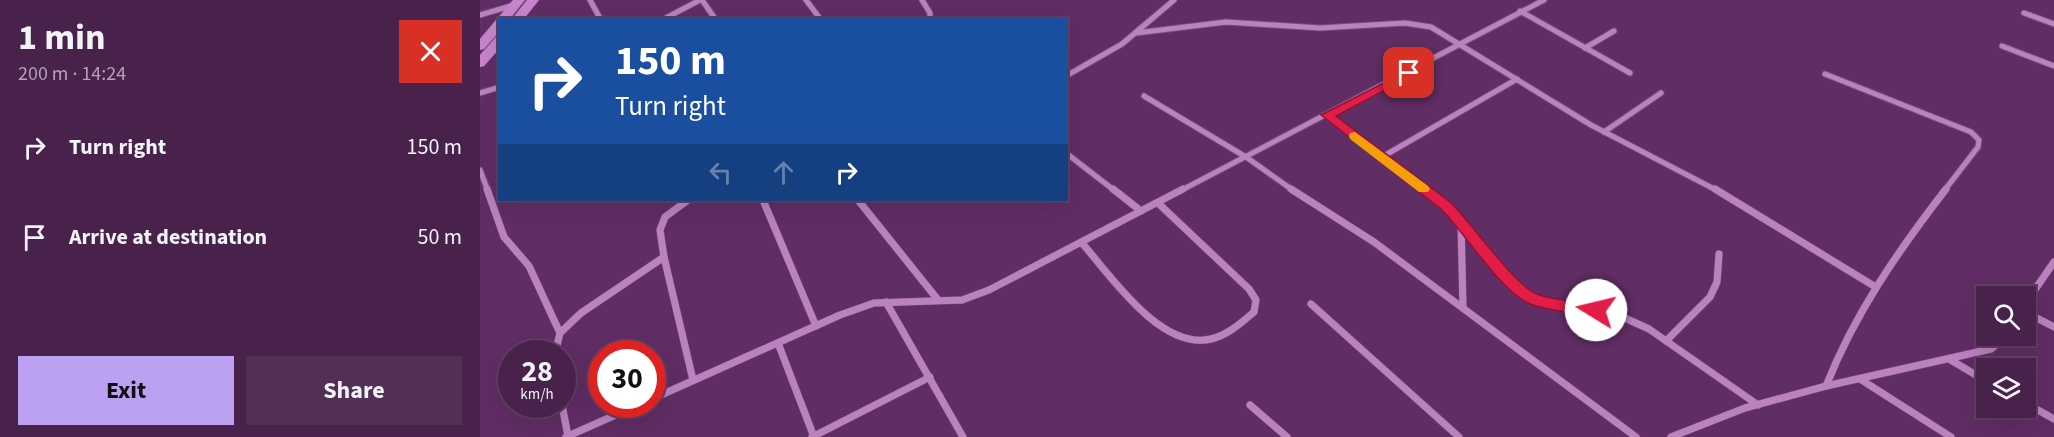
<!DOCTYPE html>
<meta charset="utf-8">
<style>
:root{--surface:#48224b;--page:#522f55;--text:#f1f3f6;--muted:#b1a4b5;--line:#603f63;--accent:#bca0f2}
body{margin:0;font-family:"Source Sans 3",sans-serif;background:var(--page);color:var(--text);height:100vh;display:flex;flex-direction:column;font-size:22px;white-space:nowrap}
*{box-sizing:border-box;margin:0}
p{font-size:20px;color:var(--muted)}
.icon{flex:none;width:33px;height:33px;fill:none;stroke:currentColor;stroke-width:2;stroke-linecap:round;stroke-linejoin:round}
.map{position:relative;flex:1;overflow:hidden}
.details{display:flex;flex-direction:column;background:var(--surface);width:480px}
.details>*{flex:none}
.guide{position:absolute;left:18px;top:18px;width:570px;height:183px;border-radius:0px;box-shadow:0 6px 24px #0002,0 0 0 2px var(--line);background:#1a4fa0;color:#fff;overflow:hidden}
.fabs{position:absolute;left:1496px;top:286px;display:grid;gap:12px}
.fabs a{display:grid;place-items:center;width:60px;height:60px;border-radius:0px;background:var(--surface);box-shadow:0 6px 24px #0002,0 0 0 2px var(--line);font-size:30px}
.speed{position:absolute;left:18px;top:340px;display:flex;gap:12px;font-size:30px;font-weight:700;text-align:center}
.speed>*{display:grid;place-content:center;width:78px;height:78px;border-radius:50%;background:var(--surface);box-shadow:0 6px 24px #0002,0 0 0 2px var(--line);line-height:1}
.speed small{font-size:15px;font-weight:400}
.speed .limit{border:9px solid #d22;background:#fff;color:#111}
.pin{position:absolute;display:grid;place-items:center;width:51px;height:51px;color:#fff;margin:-26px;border-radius:12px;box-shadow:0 3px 9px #0006}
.me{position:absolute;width:66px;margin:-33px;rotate:279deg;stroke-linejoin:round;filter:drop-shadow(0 0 4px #0008)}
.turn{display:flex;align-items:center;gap:21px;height:126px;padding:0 18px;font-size:27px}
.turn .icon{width:78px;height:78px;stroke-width:2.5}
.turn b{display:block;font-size:42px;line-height:51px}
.lanes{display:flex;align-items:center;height:57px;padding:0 18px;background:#0003;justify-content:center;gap:30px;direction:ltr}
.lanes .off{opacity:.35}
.round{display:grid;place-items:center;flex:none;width:63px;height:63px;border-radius:0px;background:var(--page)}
.headline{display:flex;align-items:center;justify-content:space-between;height:102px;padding:0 18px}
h1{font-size:36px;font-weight:700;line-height:45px}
.cta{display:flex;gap:12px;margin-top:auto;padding:12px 18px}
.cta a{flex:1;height:69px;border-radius:0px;background:var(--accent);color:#111;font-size:24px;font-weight:700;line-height:69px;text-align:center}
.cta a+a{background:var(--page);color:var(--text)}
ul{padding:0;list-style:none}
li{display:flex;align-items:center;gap:18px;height:90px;padding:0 18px}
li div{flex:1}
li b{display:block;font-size:22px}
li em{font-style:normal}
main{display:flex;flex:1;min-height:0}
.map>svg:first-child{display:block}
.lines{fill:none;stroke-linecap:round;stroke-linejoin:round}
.street-far1-casing{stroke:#784d7c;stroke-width:7}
.street-casing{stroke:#784d7c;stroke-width:8}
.primary-casing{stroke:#784d7c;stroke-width:1}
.street-far1{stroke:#bb82bf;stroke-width:5}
.street{stroke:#bb82bf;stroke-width:7}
.primary{fill:#c885cd;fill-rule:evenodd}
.route{fill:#e11d48;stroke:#92132f;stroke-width:1.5}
.slow{fill:#f59e0b}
</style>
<main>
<section class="details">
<div class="headline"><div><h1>1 min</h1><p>200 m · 14:24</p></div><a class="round" style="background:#d93025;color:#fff"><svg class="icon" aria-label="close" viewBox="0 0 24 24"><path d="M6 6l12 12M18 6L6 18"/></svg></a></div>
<ul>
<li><svg class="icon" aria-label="right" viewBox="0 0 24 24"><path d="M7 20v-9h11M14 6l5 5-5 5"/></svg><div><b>Turn right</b></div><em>150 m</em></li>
<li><svg class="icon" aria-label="arrive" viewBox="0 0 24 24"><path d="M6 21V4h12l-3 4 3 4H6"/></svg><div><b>Arrive at destination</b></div><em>50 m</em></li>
</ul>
<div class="cta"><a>Exit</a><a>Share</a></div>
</section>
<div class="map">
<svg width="1574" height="437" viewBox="0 0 1574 437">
<rect width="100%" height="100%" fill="#602d64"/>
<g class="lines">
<defs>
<g id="street-far1">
<path d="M110,0L121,20"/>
<path d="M222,0L236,20"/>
<path d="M326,0L341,20"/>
<path d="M442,0L450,13V20"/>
<path d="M1040,11L1150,73"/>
<path d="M1544,13L1574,24"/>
<path d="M0,15L34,5"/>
<path d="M182,20L220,0"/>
<path d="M656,33L746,22L840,28L925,23L951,27L1111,125L1238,191"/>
<path d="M1522,46L1574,66"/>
<path d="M1105,48L1134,31"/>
<path d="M1345,74L1491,132L1499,140L1498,147L1464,191"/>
<path d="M586,76L642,44L694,0"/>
<path d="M0,93L20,87"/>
<path d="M664,96L766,157L814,191"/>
<path d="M847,115L946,191"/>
<path d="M1124,132L1181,93"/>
<path d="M586,153L635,191"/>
<path d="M902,157L1037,79"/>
<path d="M0,170L8,191"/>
<path d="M700,191L1064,0"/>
</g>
<g id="street">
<path d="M7,189L24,237L49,266L80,333"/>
<path d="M633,189L661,211"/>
<path d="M811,189L894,242L1156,437"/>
<path d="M944,189L981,221L1035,287L1053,299L1116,310L1147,319L1169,329L1278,405"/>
<path d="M1235,189L1394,286"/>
<path d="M208,200L185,217L180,230L184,257L213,380"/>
<path d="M283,200L336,326"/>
<path d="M378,200L458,300"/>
<path d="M981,221L983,308"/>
<path d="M602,243C630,275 681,351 731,339C748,335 761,323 774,312L776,300L769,289L678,203"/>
<path d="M406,302L483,437"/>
<path d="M831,304L979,437"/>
<path d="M1545,304L1574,262"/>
<path d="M1545,312L1574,327"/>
<path d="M1186,341L1230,297L1237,282L1239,254"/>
<path d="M298,343L334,437"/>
<path d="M75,354L80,333L101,313L184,257"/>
<path d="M1469,359L1506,381"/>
<path d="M1380,379L1471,437"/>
<path d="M1346,386C1375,313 1418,251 1466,189"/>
<path d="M172,399L360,315L394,303L482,300L509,290L703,189"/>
<path d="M1545,403L1574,419"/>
<path d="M82,405L88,436"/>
<path d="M770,405L807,437"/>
<path d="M86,437L158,405"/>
<path d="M332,437L450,377"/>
<path d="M1191,437L1265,408L1346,386L1511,349L1526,336"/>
</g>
<g id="primary">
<path d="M33,0H45L29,20H20V31L4,49L0,50V39Z"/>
<path d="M47,0H59L43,20H31Z"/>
<path d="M16,37H20V48L4,66L0,67V55Z"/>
</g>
</defs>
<use href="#street-far1" class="street-far1-casing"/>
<use href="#street" class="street-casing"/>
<use href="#primary" class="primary-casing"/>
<use href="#street-far1" class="street-far1"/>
<use href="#street" class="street"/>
<use href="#primary" class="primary"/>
</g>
<path class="route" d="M929,70L935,73L933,75L856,116L970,202C992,223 1034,285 1057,294C1077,302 1101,300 1121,306L1124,310L1121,315L1116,316C1097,313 1065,311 1048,303C1020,290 986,234 961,209L841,115Z"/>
<path class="slow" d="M875,132L948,186L950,189L948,192H939L870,139L869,136L870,133Z"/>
</svg>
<div class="fabs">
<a><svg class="icon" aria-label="search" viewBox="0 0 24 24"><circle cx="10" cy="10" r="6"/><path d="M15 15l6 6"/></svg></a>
<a><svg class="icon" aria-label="layers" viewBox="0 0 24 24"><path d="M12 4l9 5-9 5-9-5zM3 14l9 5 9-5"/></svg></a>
</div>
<div class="speed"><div>28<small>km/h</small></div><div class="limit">30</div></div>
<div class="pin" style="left:929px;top:73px;background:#d93025"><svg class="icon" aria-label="arrive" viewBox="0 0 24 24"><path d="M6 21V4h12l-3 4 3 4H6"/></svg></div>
<svg class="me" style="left:1116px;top:310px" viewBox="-20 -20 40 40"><circle r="19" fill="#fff"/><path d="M0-13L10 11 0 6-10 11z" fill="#e11d48"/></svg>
<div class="guide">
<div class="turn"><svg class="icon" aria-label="right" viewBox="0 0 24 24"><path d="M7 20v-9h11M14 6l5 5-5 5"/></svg><div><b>150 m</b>Turn right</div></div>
<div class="lanes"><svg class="icon off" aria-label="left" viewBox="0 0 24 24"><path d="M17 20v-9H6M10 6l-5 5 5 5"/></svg><svg class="icon off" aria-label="ahead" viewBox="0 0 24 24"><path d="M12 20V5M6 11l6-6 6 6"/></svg><svg class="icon" aria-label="right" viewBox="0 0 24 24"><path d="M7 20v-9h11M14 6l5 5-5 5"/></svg></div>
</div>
</div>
</main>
